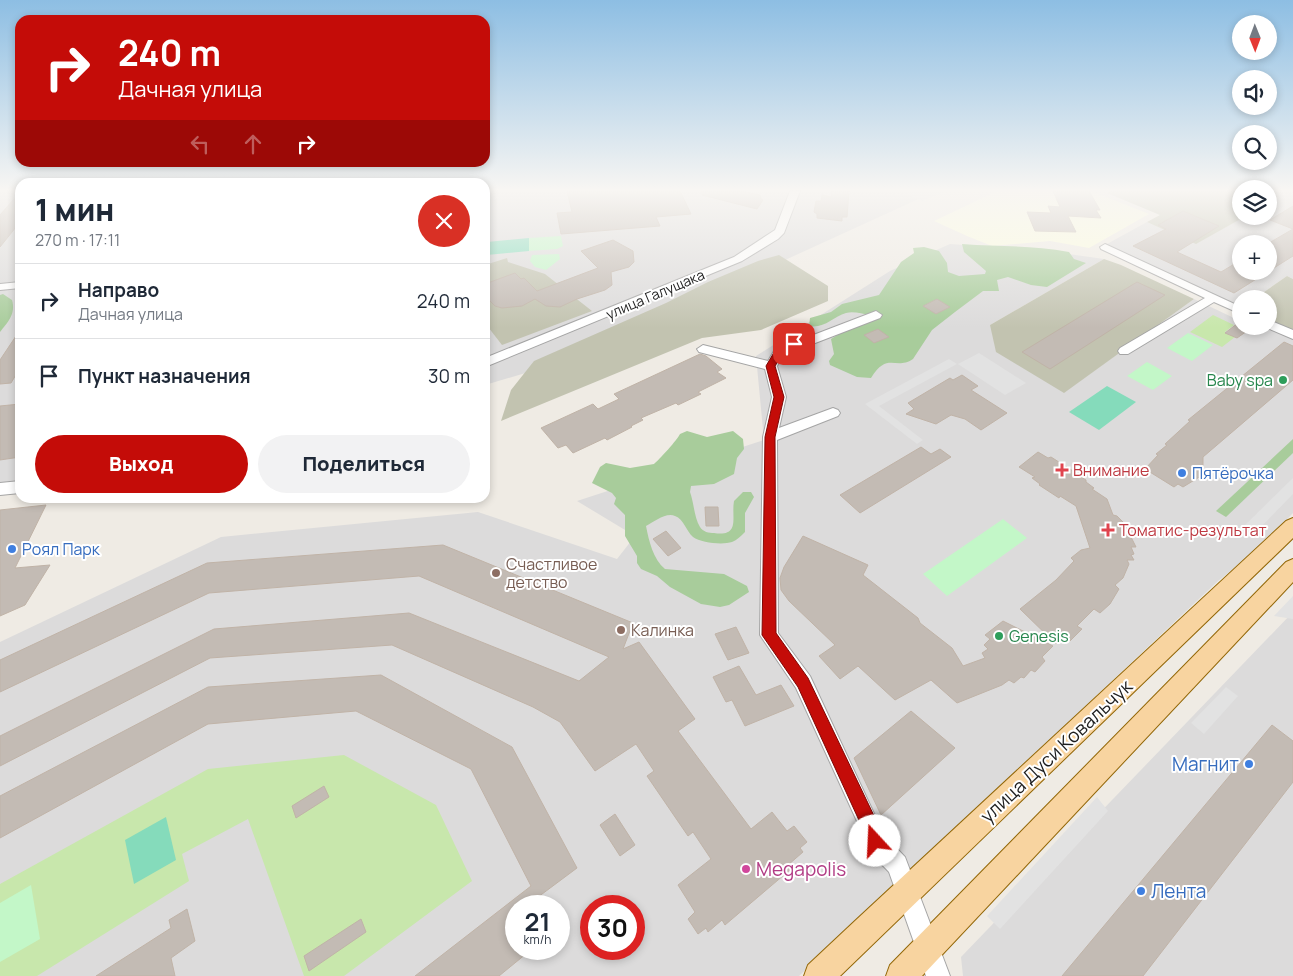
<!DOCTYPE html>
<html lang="ru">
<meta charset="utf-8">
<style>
:root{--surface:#fff;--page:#f2f2f3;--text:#1f2937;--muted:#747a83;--line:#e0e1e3;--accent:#c40c08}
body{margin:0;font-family:Manrope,sans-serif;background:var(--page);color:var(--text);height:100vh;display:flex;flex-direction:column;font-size:19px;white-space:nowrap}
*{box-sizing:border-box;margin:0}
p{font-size:16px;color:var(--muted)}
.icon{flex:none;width:28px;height:28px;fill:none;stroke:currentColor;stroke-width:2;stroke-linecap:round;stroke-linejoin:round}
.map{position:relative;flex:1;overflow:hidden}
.sheet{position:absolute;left:15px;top:178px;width:475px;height:325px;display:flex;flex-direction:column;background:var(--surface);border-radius:15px;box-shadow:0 2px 8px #0003}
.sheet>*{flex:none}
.banner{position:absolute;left:15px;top:15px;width:475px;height:152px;border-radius:15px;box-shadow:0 2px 8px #0003;background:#c40c08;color:#fff;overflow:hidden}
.needle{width:32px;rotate:179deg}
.tools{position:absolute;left:1232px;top:15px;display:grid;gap:10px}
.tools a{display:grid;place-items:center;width:45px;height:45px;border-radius:50%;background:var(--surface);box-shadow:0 2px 8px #0003;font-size:25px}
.speed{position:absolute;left:505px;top:895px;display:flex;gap:10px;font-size:25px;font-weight:700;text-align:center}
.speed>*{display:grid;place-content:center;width:65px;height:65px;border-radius:50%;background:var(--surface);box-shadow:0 2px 8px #0003;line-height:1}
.speed small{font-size:12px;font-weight:400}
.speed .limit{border:8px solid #d22;background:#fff;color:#111}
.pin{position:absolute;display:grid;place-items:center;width:42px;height:42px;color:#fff;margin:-21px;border-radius:10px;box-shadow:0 2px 8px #0006}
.me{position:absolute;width:55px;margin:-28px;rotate:340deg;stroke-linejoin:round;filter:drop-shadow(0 0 4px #0008)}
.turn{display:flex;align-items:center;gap:18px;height:105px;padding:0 20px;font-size:22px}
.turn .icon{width:65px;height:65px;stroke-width:2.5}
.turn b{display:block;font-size:35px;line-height:42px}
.lanes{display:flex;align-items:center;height:48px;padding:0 20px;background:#0003;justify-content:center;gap:25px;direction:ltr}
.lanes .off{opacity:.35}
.round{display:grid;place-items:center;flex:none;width:52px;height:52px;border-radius:26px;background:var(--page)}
.summary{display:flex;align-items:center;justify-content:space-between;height:85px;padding:0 20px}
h1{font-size:30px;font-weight:800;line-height:38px}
.primary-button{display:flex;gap:10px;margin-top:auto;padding:10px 20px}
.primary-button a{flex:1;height:58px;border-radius:30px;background:var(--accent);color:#fff;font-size:20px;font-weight:800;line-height:58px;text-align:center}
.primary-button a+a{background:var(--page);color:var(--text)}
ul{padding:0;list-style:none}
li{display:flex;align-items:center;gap:15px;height:75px;padding:0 20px;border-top:1px solid var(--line)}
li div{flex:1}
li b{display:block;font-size:19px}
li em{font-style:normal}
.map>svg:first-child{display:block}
.residential{fill:#dcdbdb;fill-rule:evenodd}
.education{fill:#fdfede}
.construction{fill:#c2c3b0}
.grass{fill:#c8e7ac}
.forest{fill:#a8cc9b}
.park{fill:#c3f7c8}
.pitch{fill:#85dbbb}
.parking{fill:#e2e2e2}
.building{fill:#c3bbb4;stroke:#c0b3a7}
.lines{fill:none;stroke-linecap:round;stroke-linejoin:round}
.minor-casing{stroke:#a5a5a5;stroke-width:2}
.major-casing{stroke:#926606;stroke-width:2}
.minor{fill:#fff;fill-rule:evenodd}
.major{fill:#f8d4a0;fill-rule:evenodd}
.route{fill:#c40c08;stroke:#7f0805}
.leisure-dot{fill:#2e9e5b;stroke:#fff;stroke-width:2}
.health-dot{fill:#e0444e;stroke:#fff;stroke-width:2}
.shop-dot{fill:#3f7fe0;stroke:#fff;stroke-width:2}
.education-dot{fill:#8d6e63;stroke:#fff;stroke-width:2}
.hotel-dot{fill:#d1479c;stroke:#fff;stroke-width:2}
.labels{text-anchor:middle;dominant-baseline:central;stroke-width:4;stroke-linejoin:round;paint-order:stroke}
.far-street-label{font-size:14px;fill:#1e1e1e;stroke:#fff}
.leisure-label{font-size:16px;fill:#27864d;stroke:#fff;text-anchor:end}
.health-label{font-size:16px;fill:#be3a42;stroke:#fff;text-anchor:start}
.shop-label{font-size:16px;fill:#366cbe;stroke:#fff;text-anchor:start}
.education-label{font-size:16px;fill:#785e54;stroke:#fff;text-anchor:start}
.near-street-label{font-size:19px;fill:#1e1e1e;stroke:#fff}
.near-shop-label{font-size:19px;fill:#366cbe;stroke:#fff;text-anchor:end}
.near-hotel-label{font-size:19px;fill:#b23c85;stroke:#fff;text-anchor:start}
</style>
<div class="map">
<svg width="1293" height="976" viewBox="0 0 1293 976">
<rect width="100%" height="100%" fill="#efebe4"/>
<g class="residential">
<path d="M0,191H20V483L0,486Z"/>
<path d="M485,191H936L562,362L485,385Z"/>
<path d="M1269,191H1293V279L1287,276L1254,299H1241L1240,308L1107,244L1147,222L1197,243L1246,216H1269V203L1278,197L1269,194ZM1241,244H1269V271H1241Z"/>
<path d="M950,244L1047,251L1104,259L990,325L1064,392L1194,299L1236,319H1241V326H1269L1293,337V513L1258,549L1218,581L799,976H0V642L221,537L478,512L617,559L635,536L577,501L764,440L756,356L890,271ZM516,906H559V949H516ZM591,906H634V949H591Z"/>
<path d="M1293,612V976H963L961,957Z"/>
</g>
<path class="education" d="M997,191H1091L1149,214L1089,248L1050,241L992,246L967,236L934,221Z"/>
<g class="construction">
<path d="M1110,191H1241V216H1246L1196,244L1147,222L1160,215L1107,193Z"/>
<path d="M779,255L828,286V301L761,330L702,338L501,421L511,390L534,361L666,303L708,282L758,261Z"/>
<path d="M507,258L508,262L545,274L592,311L502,345L485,323V265Z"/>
<path d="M1104,259L1121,265L1194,299L1064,393L996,352L990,325Z"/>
<path d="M1287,276L1293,279V332L1269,321V299H1254Z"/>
</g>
<g class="grass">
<path d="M1213,315L1234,325L1225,332L1235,337L1222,347L1190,332Z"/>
<path d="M344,755L436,805L472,881L344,976H304L248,819L182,854L189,881L37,976H0V884L208,769Z"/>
</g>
<g class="forest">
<path d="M962,244C999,247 1032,245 1069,252L1074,259L1086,263L1047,287L1031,285L1008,277L997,280L999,291H983L955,312L932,330L913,359C895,371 888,351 871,378L857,377L830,365L829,361L834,354L831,339L870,315C862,314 854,311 846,313C833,317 824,329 809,326L810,318L831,312L842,304L879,295L901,262L914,253L913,248L924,247L939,251L947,263L948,272L959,276L985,274L986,271L964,252Z"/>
<path d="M3,294L12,300C16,314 8,322 0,332V295Z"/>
<path d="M687,431L707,437L733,431L743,439L744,449L737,458L734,474L714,484L691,486L690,492C694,503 694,517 700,527C703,532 709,533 714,533C741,537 731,517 734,501L743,492H751L754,497L745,513V532C741,536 737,540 732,542C723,545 701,543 693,537C686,531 684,519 675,516C666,512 654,522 646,526C649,541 653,559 665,569L724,574L747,586L749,592L729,605L720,607L701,604L670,587L657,576L641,569L637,563V556L625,536V515L614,504L616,498L612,493L592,483L600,467L606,463L630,468L654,464C659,460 678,439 680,434Z"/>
<path d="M1293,439V453L1226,517L1216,511Z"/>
</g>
<g class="park">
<path d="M561,236L563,246L557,249L529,251V238Z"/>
<path d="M559,254L560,259L546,270L535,267L530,261L532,255Z"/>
<path d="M1188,333L1213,345L1192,361L1167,348Z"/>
<path d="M1147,362L1172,376L1153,390L1127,376Z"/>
<path d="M1003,519L1027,538L947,596L923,574Z"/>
<path d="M31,885L40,939L0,962V903Z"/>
</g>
<g class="pitch">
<path d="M529,238V251L487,255V242Z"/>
<path d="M1107,386L1136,402L1099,430L1069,412Z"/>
<path d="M166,817L176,860L134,884L125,840Z"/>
</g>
<g class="parking">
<path d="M901,191H946L922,201Z"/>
<path d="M979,353L1026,383L1005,395L958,364Z"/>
<path d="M949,359L957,364L879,406L923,440L917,444L865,404Z"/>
<path d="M1293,478V494L1254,534L1243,527Z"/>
<path d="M1293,596V619L1274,616Z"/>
<path d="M1226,687L1238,696L1204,734L1191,723Z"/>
<path d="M1097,797L1108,811L1000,929L987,916Z"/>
</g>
<g class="building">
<path d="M567,191H680L691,214L656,217L660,226L561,234L557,213L572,212Z"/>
<path d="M702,191H741L760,195L761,199L763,200L757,209L702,195Z"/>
<path d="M832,191H849L847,217H842V221L817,218V214L814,212L816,201H821L822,195L831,197Z"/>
<path d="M1053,191H1089L1100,210H1096L1101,218L1068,216L1076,232L1035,231L1027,212L1051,213L1048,206L1060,207Z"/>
<path d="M20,192V222L0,247V215Z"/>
<path d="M1293,206V229L1270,220Z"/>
<path d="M1183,211L1219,226L1177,252L1221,272L1241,260V271H1269V243L1293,229V256L1234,293L1133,246L1166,229L1158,225Z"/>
<path d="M613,240L633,251L634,262L629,267L611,272L612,285L605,290L577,299L560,307L546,306L535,299L522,306L502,308L495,306L485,296V284L515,273L521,279L524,278L537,291L598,268L581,251Z"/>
<path d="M1137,282L1165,295L1050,369L1022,352Z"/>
<path d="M937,299L950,307L936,314L923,306Z"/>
<path d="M1238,323L1241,326L1250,329L1237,338L1225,333Z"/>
<path d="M878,329L889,337L874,343L864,335Z"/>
<path d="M20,330V368L11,383L0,384V360Z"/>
<path d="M1284,342L1293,346V380L1203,457V470L1201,476L1183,487L1178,484L1174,487L1145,469L1158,455L1156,454L1167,445L1165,444L1190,421L1188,420Z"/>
<path d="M700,354L706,356L722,369L717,372L726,378L698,392L701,394L678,405L676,403L641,418L643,420L631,426L632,427L607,440L605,438L573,453L566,445L558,448L541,428L593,404L598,409L619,399L614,394Z"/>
<path d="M962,375L978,386L971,390L1007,413L981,430L965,419L951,415L936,424L906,414L914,409L908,403L950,378L953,380Z"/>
<path d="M20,404V457L0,460V406Z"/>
<path d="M921,447L931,454L940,449L951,457L860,513L840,495Z"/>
<path d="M1038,452L1048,458L1051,457L1073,471L1072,472L1086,480V482L1094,488L1092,489L1107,499L1113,515L1117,516L1124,523L1136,547H1131L1134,554L1131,555L1134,560H1127L1129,564L1123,578L1115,585L1119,589L1110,604L1100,613L1094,609L1077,626L1082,629L1070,641L1064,636L1056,644L1020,609L1056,580L1074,561L1071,558L1081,550L1090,548L1076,506L1060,496L1059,498L1039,485L1040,484L1032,478L1035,477L1019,467Z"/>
<path d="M46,505L15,568L50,565L25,605L0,616V510Z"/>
<path d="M705,507H718L719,526H706Z"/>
<path d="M666,531L681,548L668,556L653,539Z"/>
<path d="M803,536L868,565L863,575L918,618L920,623L952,648L963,666L985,658L982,653L988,649L984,645L990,639L985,635L1003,621L1053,646L1042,657L1045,661L1035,672L1031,670L1024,678L1021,677L1014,683L1009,680L1002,685L957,703L931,680L895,700L858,666L840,679L819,656L835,645L789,601L781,590L780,578L784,567Z"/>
<path d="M443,545L633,623L623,649L639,642L695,719L678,731L751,829L772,812L787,831L794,826L807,842L800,848L803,852L788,865L791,869L725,925L722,920L708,932L706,928L698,934L688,919L695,912L678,885L711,859L693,832L688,836L647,776L654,771L636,744L595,771L560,722L533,707L392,645L210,658L0,766V736L214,629L409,613L579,681L609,657L419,576L209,593L0,692V660L207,563Z"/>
<path d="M736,627L749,653L728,660L715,634Z"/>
<path d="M739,666L756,695L781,685L794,706L745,726L732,700L726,702L713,677Z"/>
<path d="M381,675L512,747L577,868L526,906H516V949H532L499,976H415L531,886L471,769L356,711L208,724L0,838V796L208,687Z"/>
<path d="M911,711L955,748L881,815L854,758Z"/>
<path d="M1272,725L1293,741V782L1143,976H1062Z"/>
<path d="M324,786L329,797L296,818L292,806Z"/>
<path d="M615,814L635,845L620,856L600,825Z"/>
<path d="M187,909L195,941L171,958L175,976H96L171,928L169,920Z"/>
<path d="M361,919L366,932L309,971L304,956Z"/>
</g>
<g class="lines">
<defs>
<g id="minor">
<path d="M790,191H800L784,233L778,239L742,261L485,367V358L734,257L775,230Z"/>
<path d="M1105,244L1241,307V314L1214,302L1128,354H1120L1118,351L1120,348L1205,298L1101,249L1100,247Z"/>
<path d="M20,282V288L0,290V284Z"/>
<path d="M876,311L882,315L880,318L810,345L787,349L777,366L786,397L779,428L833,408L838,410L840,413L838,416L777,440L778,633L810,676L884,835L905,857L950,976H926L889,872L867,849L861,830L796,688L760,635L763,437L772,397L765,369L699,352L697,349L703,345L768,361L777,346L779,327H787L789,341L803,339Z"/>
<path d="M1269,320L1293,330V339L1265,327L1269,326Z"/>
<path d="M20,481V493L0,495V483Z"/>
</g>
<g id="major">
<path d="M1293,518V538L840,976H804L808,965L856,920L1286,521Z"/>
<path d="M1293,559V582L922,976H886L890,965L1286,562Z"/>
</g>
</defs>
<use href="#minor" class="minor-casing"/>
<use href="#major" class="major-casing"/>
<use href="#minor" class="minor"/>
<use href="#major" class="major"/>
</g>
<linearGradient id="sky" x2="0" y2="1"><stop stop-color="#8dbee3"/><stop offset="0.58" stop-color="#f8f6f3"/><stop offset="1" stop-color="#f8f6f3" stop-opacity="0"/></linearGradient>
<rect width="1293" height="328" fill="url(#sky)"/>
<path class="route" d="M794,341L797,342V346L786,349L775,366L784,397L775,437L776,633L808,678L877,822L883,841L880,847L875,849L869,847L863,829L798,687L762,635L765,437L774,397L766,366L779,344Z"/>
<g class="leisure-dot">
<circle cx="1283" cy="380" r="5"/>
<circle cx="999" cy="636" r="5"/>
</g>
<g class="health-dot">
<path d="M1059.5 462.5h5v5h5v5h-5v5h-5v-5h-5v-5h5z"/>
<path d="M1105.5 522.5h5v5h5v5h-5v5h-5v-5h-5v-5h5z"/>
</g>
<g class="shop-dot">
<circle cx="1182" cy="473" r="5"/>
<circle cx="12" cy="549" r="5"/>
<circle cx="1249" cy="764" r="5"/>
<circle cx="1141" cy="891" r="5"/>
</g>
<g class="education-dot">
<circle cx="496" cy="573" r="5"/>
<circle cx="621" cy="630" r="5"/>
</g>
<circle class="hotel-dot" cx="746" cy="869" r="5"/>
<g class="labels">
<g class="far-street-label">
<text transform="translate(655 294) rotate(-23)">улица Галущака</text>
</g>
<g class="leisure-label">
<text x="1273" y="380">Baby spa</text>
<text x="1009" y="636" text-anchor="start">Genesis</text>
</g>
<g class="health-label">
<text x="1073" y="470">Внимание</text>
<text x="1119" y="530">Томатис-результат</text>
</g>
<g class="shop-label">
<text x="1192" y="473">Пятёрочка</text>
<text x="22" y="549">Роял Парк</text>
</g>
<g class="education-label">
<text x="506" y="564">Счастливое<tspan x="506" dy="18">детство</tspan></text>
<text x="631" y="630">Калинка</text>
</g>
<g class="near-street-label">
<text transform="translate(1056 751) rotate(-43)">улица Дуси Ковальчук</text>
</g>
<g class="near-shop-label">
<text x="1239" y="764">Магнит</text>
<text x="1151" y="891" text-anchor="start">Лента</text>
</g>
<g class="near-hotel-label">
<text x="756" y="869">Megapolis</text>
</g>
</g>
</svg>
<div class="tools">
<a><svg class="needle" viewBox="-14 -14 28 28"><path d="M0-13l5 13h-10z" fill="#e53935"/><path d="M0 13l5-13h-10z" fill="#747a83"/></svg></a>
<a><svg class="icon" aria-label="sound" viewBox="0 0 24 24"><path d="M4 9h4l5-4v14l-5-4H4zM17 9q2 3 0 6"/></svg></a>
<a><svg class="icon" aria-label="search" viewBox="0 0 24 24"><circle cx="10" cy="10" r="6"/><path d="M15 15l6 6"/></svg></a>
<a><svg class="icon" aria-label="layers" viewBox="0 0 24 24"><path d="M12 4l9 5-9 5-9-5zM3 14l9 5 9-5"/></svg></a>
<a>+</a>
<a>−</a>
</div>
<div class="speed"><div>21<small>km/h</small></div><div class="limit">30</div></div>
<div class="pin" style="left:794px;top:344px;background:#d93025"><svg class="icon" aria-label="arrive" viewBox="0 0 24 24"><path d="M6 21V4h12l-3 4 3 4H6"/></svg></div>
<svg class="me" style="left:875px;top:841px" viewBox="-20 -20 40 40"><circle r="19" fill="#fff"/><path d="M0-13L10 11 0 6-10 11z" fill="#c40c08"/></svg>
<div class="banner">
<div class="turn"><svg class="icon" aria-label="right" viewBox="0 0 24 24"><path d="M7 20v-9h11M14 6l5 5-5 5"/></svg><div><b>240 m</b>Дачная улица</div></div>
<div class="lanes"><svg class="icon off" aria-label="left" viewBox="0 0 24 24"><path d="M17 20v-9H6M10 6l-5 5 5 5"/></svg><svg class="icon off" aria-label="ahead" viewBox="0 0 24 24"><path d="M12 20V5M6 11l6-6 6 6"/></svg><svg class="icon" aria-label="right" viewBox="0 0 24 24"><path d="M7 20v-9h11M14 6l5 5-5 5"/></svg></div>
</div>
<section class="sheet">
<div class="summary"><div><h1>1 мин</h1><p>270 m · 17:11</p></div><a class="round" style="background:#d93025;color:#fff"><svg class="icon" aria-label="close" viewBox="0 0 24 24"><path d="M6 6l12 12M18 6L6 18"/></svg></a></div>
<ul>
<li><svg class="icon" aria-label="right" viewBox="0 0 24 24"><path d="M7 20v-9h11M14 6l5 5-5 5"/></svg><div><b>Направо</b><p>Дачная улица</p></div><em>240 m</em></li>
<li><svg class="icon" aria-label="arrive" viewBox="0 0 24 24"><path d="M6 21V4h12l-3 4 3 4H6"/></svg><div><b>Пункт назначения</b></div><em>30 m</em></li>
</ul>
<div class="primary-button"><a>Выход</a><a>Поделиться</a></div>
</section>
</div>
